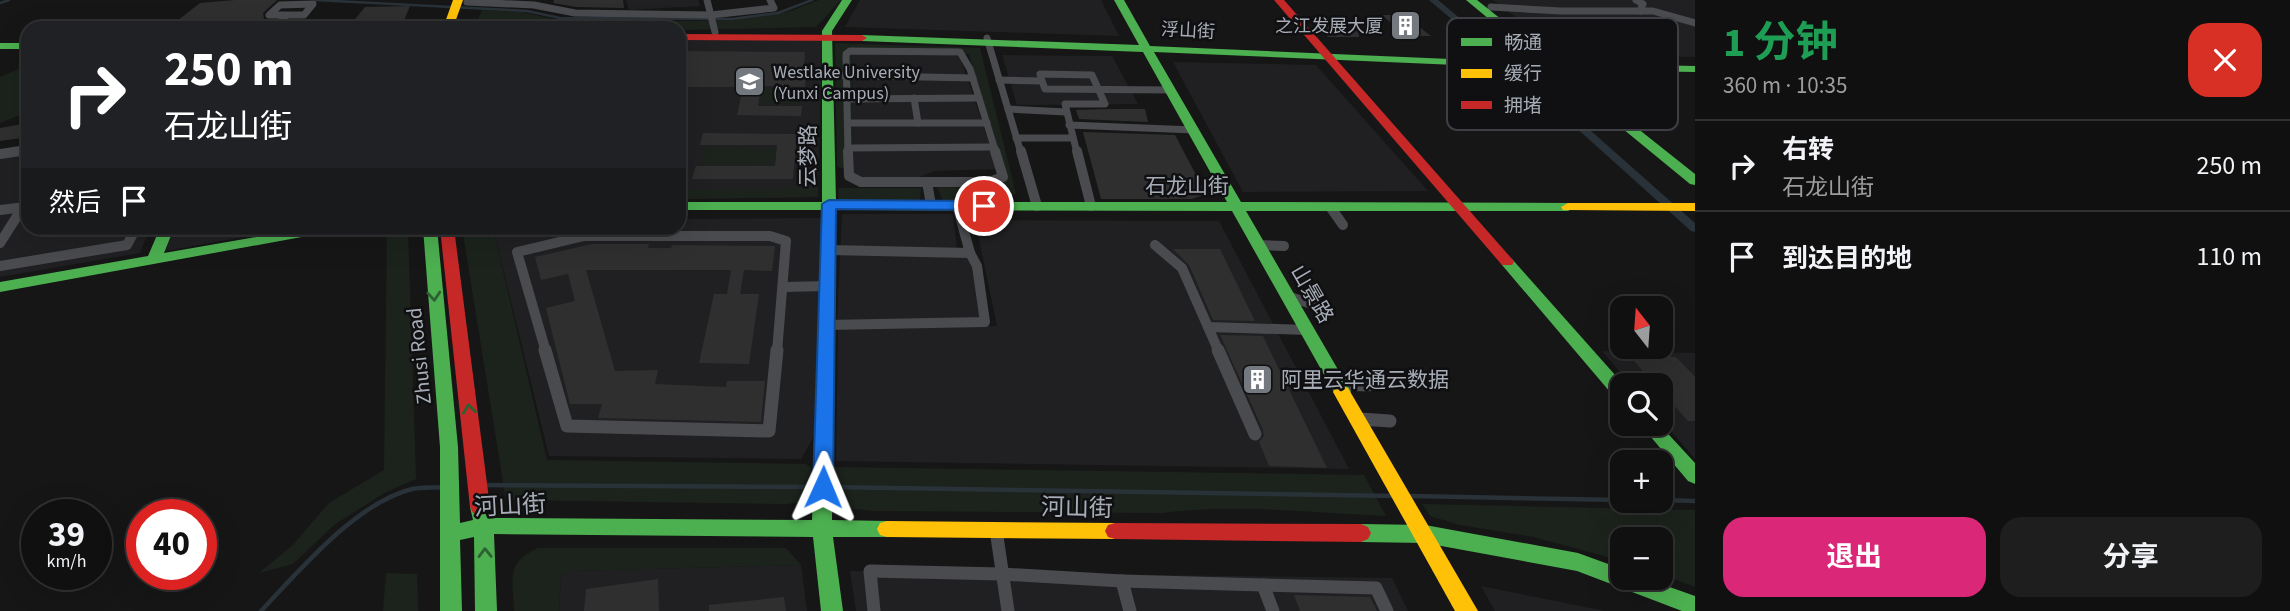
<!DOCTYPE html>
<html lang="zh">
<meta charset="utf-8">
<style>
:root{--surface:#101010;--page:#1e1e1e;--text:#f1f3f6;--muted:#9c9d9f;--line:#303030;--accent:#db2777}
body{margin:0;font-family:"Source Sans 3","Noto Sans SC",sans-serif;background:var(--page);color:var(--text);height:100vh;display:flex;flex-direction:column;font-size:26px;white-space:nowrap}
*{box-sizing:border-box;margin:0}
p{font-size:23px;color:var(--muted)}
.icon{flex:none;width:38px;height:38px;fill:none;stroke:currentColor;stroke-width:2;stroke-linecap:round;stroke-linejoin:round}
.map{position:relative;flex:1;overflow:hidden}
.sheet{display:flex;flex-direction:column;background:var(--surface);width:595px}
.sheet>*{flex:none}
.hud{position:absolute;left:21px;top:21px;width:665px;height:214px;border-radius:21px;box-shadow:0 7px 28px #0002,0 0 0 2px var(--line);background:#202124;color:#fff;overflow:hidden}
.needle{width:46px;rotate:343deg}
.buttons{position:absolute;left:1610px;top:296px;display:grid;gap:14px}
.buttons a{display:grid;place-items:center;width:63px;height:63px;border-radius:14px;background:var(--surface);box-shadow:0 7px 28px #0002,0 0 0 2px var(--line);font-size:35px}
.speed{position:absolute;left:21px;top:499px;display:flex;gap:14px;font-size:35px;font-weight:700;text-align:center}
.speed>*{display:grid;place-content:center;width:91px;height:91px;border-radius:50%;background:var(--surface);box-shadow:0 7px 28px #0002,0 0 0 2px var(--line);line-height:1}
.speed small{font-size:18px;font-weight:400}
.speed .limit{border:10px solid #d22;background:#fff;color:#111}
.pin{position:absolute;display:grid;place-items:center;width:60px;height:60px;color:#fff;margin:-30px;border:4px solid #fff;border-radius:50%;box-shadow:0 2px 7px #0007}
.me{position:absolute;width:77px;margin:-38px;rotate:1deg;stroke-linejoin:round;filter:drop-shadow(0 0 5px #0008)}
.turn{display:flex;align-items:center;gap:24px;height:147px;padding:0 28px;font-size:32px}
.turn .icon{width:91px;height:91px;stroke-width:2.5}
.turn b{display:block;font-size:49px;line-height:60px}
.then{display:flex;align-items:center;height:66px;padding:0 28px;background:#0003;gap:14px;font-size:26px}
.round{display:grid;place-items:center;flex:none;width:74px;height:74px;border-radius:21px;background:var(--page)}
.head{display:flex;align-items:center;justify-content:space-between;height:119px;padding:0 28px}
h1{font-size:42px;font-weight:700;line-height:52px;color:#1e9e55}
.button{display:flex;gap:14px;margin-top:auto;padding:14px 28px}
.button a{flex:1;height:80px;border-radius:21px;background:var(--accent);color:#fff;font-size:28px;font-weight:700;line-height:80px;text-align:center}
.button a+a{background:var(--page);color:var(--text)}
ul{padding:0;list-style:none}
li{display:flex;align-items:center;gap:21px;height:91px;padding:0 28px;border-top:2px solid var(--line)}
li div{flex:1}
li b{display:block;font-size:26px}
li em{font-style:normal}
main{display:flex;flex:1;min-height:0}
.map>svg:first-child{display:block}
.built{fill:#202022}
.green{fill:#1c231c}
.lines{fill:none;stroke-linecap:round;stroke-linejoin:round}
.stream-far1{stroke:#293238;stroke-width:2.5}
.stream{stroke:#293238;stroke-width:4.5}
.canal{fill:#293238;fill-rule:evenodd}
.building{fill:#2f2f30}
.street-far2{stroke:#4a4b4f;stroke-width:7}
.street-far1{stroke:#4a4b4f;stroke-width:10}
.street{stroke:#4a4b4f;stroke-width:13}
.fast{fill:#4caf50;fill-rule:evenodd}
.slow{fill:#ffc107;fill-rule:evenodd}
.jam{fill:#c62828;fill-rule:evenodd}
.oneway{stroke:#2e6031}
.route{fill:#1a73e8;stroke:#114b97;stroke-width:2}
.labels{text-anchor:middle;dominant-baseline:central;stroke-width:5;stroke-linejoin:round;paint-order:stroke}
.far-poi-label{font-size:18px;fill:#a7adb7;stroke:#101012;text-anchor:end}
.far-street-label{font-size:18px;fill:#a7adb7;stroke:#101012}
.street-label{font-size:21px;fill:#a7adb7;stroke:#101012}
.poi-label{font-size:21px;fill:#a7adb7;stroke:#101012;text-anchor:start}
.near-street-label{font-size:24px;fill:#a7adb7;stroke:#101012}
.key{fill:#101012;stroke:#3d3f44;stroke-width:2}
.key-label{font-size:19px;fill:#a7adb7}
</style>
<main>
<div class="map">
<svg width="1695" height="611" viewBox="0 0 1695 611">
<rect width="100%" height="100%" fill="#161616"/>
<g class="built">
<path d="M626,0H698L700,6L629,10Z"/>
<path d="M860,0H1101L1119,36L845,27Z"/>
<path d="M1493,0H1695V57L1567,55Z"/>
<path d="M679,40H822L818,197L679,199Z"/>
<path d="M852,54H947L960,57L998,169L935,171L917,178L863,177L854,173Z"/>
<path d="M1002,55L1112,56L1138,104L1017,105Z"/>
<path d="M1173,62L1316,65L1428,191L1243,192Z"/>
<path d="M28,153V228H150L140,253L0,277V157Z"/>
<path d="M842,214H953L957,250L977,266L985,322L837,321Z"/>
<path d="M822,218L814,436L801,459L549,456L494,232L496,228H679V219Z"/>
<path d="M975,220L1219,221L1349,469L836,461L838,327L997,326Z"/>
<path d="M174,228H293L165,251Z"/>
<path d="M1602,351L1695,353V459L1661,419V385H1631Z"/>
<path d="M801,565L807,611H559L561,577L570,571Z"/>
<path d="M850,571L1392,578L1408,611H856Z"/>
<path d="M1481,586L1605,611H1495Z"/>
</g>
<g class="green">
<path d="M819,0H841L816,27L679,30L474,28L482,10L521,12L563,21H708L735,20L788,12Z"/>
<path d="M835,43L980,48L1016,194L1003,200L943,201L937,187L996,188L1005,175L969,54H852L854,170L837,167Z"/>
<path d="M28,65V112L0,123V77Z"/>
<path d="M764,88H805L803,104L761,103Z"/>
<path d="M704,148L776,149L773,165L700,164Z"/>
<path d="M818,188V197L682,199L684,190Z"/>
<path d="M838,188H921L920,201L839,200Z"/>
<path d="M387,228H408L416,479L384,493L334,525L293,564L259,573L293,545L329,503L384,470Z"/>
<path d="M462,228H496L494,232L547,460L806,464L811,468C813,482 812,490 804,502L786,504L506,500Z"/>
<path d="M834,467L1364,475L1386,516C1313,513 1234,503 1162,513L874,511L844,508L834,501Z"/>
<path d="M1422,504L1695,510V587L1661,574V539H1622V561L1534,537L1460,525L1430,516Z"/>
<path d="M538,548H786L801,565L570,571L561,577L559,611H514C513,578 505,563 538,548Z"/>
<path d="M386,573L417,574L418,611H383Z"/>
</g>
<g class="lines">
<g class="stream-far1">
<path d="M315,0L527,11L560,18L732,19L778,13L812,0"/>
<path d="M0,3L9,0"/>
</g>
<g class="stream">
<path d="M484,485L815,487"/>
<path d="M830,487L1396,496"/>
<path d="M1411,496L1622,500"/>
<path d="M1661,500L1695,501"/>
<path d="M261,611C300,570 356,503 412,489C422,487 433,488 444,487"/>
</g>
<path class="canal" d="M1429,0H1438L1529,76L1695,223V232L1691,231L1523,80Z"/>
</g>
<g class="building">
<path d="M235,0H277L263,13L264,19L271,21L267,28H168L200,3Z"/>
<path d="M554,0H623L624,8L576,7L553,3Z"/>
<path d="M410,6L401,28H348L365,7Z"/>
<path d="M1382,15H1404L1431,36H1406Z"/>
<path d="M1313,23H1325L1333,29H1359V37H1328Z"/>
<path d="M680,51L805,52L803,78H806L805,87L761,86L758,106H802L801,116L737,115L743,87H679Z"/>
<path d="M1108,109H1145L1148,122L1079,119L1076,110Z"/>
<path d="M28,123V137L0,141V128Z"/>
<path d="M1083,132L1175,135L1206,194L1192,199H1101Z"/>
<path d="M703,133L797,134L793,179H692L696,166H775L777,145H700Z"/>
<path d="M592,244H649L648,248H671L672,245L775,246L772,271L744,270L740,294H759L749,364L699,363L714,294H727L731,270H586L615,371L658,370L655,384L726,387L727,381H765L761,422L598,418L602,404H570L546,308L575,301L568,274L541,280L535,257Z"/>
<path d="M1173,249H1220L1255,321L1213,320L1189,265Z"/>
<path d="M1220,335L1263,336L1327,468L1269,466L1259,442L1264,436L1263,430Z"/>
<path d="M1629,355L1676,357L1695,377V421H1688L1661,391V385H1655Z"/>
<path d="M658,579L659,611H584L586,589Z"/>
<path d="M1294,595L1370,597L1377,611H1300Z"/>
<path d="M784,597L786,611H709V605Z"/>
</g>
<g class="lines">
<g class="street-far2">
<path d="M707,0L715,32"/>
<path d="M1636,0L1643,4L1640,11"/>
<path d="M467,2L534,5L575,13L711,15L774,8L770,0"/>
<path d="M313,4L304,15H269L280,5Z"/>
<path d="M1491,7L1561,11H1653L1695,23"/>
<path d="M273,28L286,16"/>
<path d="M310,28L343,25L341,28"/>
<path d="M987,38L1021,153"/>
<path d="M828,75L973,78"/>
<path d="M999,80L1042,81L1045,89L1171,90"/>
<path d="M1042,81L1040,74L1092,75L1105,104H1065L1077,153"/>
<path d="M914,98L918,123"/>
<path d="M847,99L979,98"/>
<path d="M1008,109L1066,112"/>
<path d="M848,123H987"/>
<path d="M1069,125L1194,130"/>
<path d="M1016,138H1073"/>
<path d="M848,148L994,147"/>
<path d="M8,153L28,150"/>
<path d="M848,153L846,54L850,51L960,52L970,69L996,153"/>
</g>
<g class="street-far1">
<path d="M848,151L849,176L861,182H927"/>
<path d="M1021,151L1037,206"/>
<path d="M1077,151L1091,206"/>
<path d="M0,154L20,151"/>
<path d="M927,182H989L1003,177L995,151"/>
<path d="M927,182L931,205"/>
<path d="M1331,208L1343,225"/>
<path d="M0,210L25,207"/>
<path d="M0,243L28,199"/>
<path d="M1155,245L1182,268L1208,327L1308,330"/>
<path d="M1260,245L1284,246"/>
<path d="M828,250L970,253L957,205"/>
<path d="M0,266L127,245L136,228"/>
<path d="M784,287L827,286"/>
<path d="M1290,297L1321,307"/>
<path d="M826,325L985,322L977,266L970,253"/>
<path d="M1208,327L1219,352"/>
<path d="M546,352L517,252L584,236H770L786,241L777,352"/>
</g>
<g class="street">
<path d="M545,350L567,426L769,431L777,350"/>
<path d="M1218,350L1255,434"/>
<path d="M1340,384L1368,385"/>
<path d="M1360,419L1390,421"/>
<path d="M996,530L1008,611"/>
<path d="M1122,581L1263,585L1273,611"/>
<path d="M1263,585L1376,588L1387,611"/>
<path d="M874,611L870,571L1002,574L1122,581L1130,611"/>
</g>
<g class="fast">
<path d="M842,0H852L832,31L836,202H1227L1143,52L862,41L857,38L862,35L1139,45L1114,0H1124L1150,46L1542,63L1466,0H1477L1556,63L1695,66V72L1564,70L1695,174V185L1690,184L1550,69L1154,52L1241,202L1568,203L1575,207L1568,211H1246L1351,392L1348,396H1336L1232,211L836,210L832,520L887,521L894,523L897,529L894,535L887,537H833L843,611H821L813,537L494,534L497,611H475L474,537L460,540L462,611H440V447L423,228H437L458,447L460,523L473,520L470,507L473,501L480,499L487,501L492,518L812,520L822,210H679V202H822V31Z"/>
<rect x="0" y="43" width="28" height="6"/>
<path d="M160,228H174L164,253L308,228H336L329,232L0,292V282L148,256Z"/>
<path d="M1507,257L1512,259L1624,385L1622,400L1616,399L1502,265L1500,262Z"/>
<path d="M1640,424H1659L1695,463V484L1688,481Z"/>
<path d="M1361,524L1425,525L1578,553L1622,569V578H1644L1695,596V611H1682L1577,571L1425,543L1361,542L1354,539L1351,533L1354,527Z"/>
</g>
<g class="slow">
<path d="M453,0H463L453,28H443Z"/>
<path d="M1568,203H1695V211L1563,210L1561,207Z"/>
<path d="M1342,386L1348,388L1478,611H1455L1333,392L1336,388Z"/>
<path d="M887,521L1115,523L1122,525L1125,531L1122,537L1115,539L887,537L880,535L877,529L880,523Z"/>
</g>
<g class="jam">
<path d="M1274,0H1284L1512,259L1514,262L1512,265H1502Z"/>
<path d="M679,34L862,35L867,38L862,41L679,40Z"/>
<path d="M440,228H454L490,507L487,513L480,515L473,513L470,507Z"/>
<path d="M1115,523L1361,524L1368,527L1371,533L1368,539L1361,542L1115,539L1108,537L1105,531L1108,525Z"/>
</g>
</g>
<defs><path id="oneway-chevron" d="M-2-3.5L2.5 0L-2 3.5" fill="none" stroke-width="1.6" stroke-linecap="round" stroke-linejoin="round" transform="scale(1.75)"/></defs>
<g class="oneway">
<use href="#oneway-chevron" transform="translate(434 296) rotate(86)"/>
<use href="#oneway-chevron" transform="translate(469 409) rotate(-97)"/>
<use href="#oneway-chevron" transform="translate(485 553) rotate(-91)"/>
</g>
<path class="route" d="M829,200L984,201L991,206L984,210L836,209L833,487L830,493L823,495L816,493L813,487L822,204Z"/>
<defs>
<symbol id="building-square" viewBox="-11 -11 22 22"><rect x="-9" y="-9" width="18" height="18" rx="4" fill="#74787f" stroke="#101012"/><path d="M-4-6H4V6H1V3H-1V6H-4ZM-2.5-4.3h1.7v1.8h-1.7ZM.8-4.3h1.7v1.8H.8ZM-2.5-1h1.7V.8h-1.7ZM.8-1h1.7V.8H.8Z" fill="#fff"/></symbol>
<symbol id="university-square" viewBox="-11 -11 22 22"><rect x="-9" y="-9" width="18" height="18" rx="4" fill="#74787f" stroke="#101012"/><path d="M0-5L7-2L0 1L-7-2ZM-4 1L0 2.5L4 1V4Q0 6-4 4Z" fill="#fff"/></symbol>
</defs>
<g fill-rule="evenodd">
<use href="#building-square" x="1388" y="8" width="35" height="35"/>
<use href="#university-square" x="732" y="64" width="35" height="35"/>
<use href="#building-square" x="1240" y="362" width="35" height="35"/>
</g>
<g class="labels">
<g class="far-poi-label">
<text x="1383" y="26">之江发展大厦</text>
<text x="773" y="72" text-anchor="start">Westlake University<tspan x="773" dy="21">(Yunxi Campus)</tspan></text>
</g>
<g class="far-street-label">
<text transform="translate(1188 31) rotate(3)">浮山街</text>
</g>
<g class="street-label">
<text transform="translate(808 156) rotate(-90)">云梦路</text>
<text x="1187" y="186">石龙山街</text>
<text transform="translate(1312 294) rotate(60)">山景路</text>
<text transform="translate(419 356) rotate(-96)">Zhusi Road</text>
</g>
<g class="poi-label">
<text x="1281" y="380">阿里云华通云数据</text>
</g>
<g class="near-street-label">
<text transform="translate(510 506) rotate(-3)">河山街</text>
<text transform="translate(1077 508) rotate(1)">河山街</text>
</g>
</g>
<rect x="1447" y="18" width="231" height="112" rx="10" class="key"/>
<rect x="1461" y="38" width="31" height="8" fill="#4caf50"/>
<rect x="1461" y="69" width="31" height="9" fill="#ffc107"/>
<rect x="1461" y="101" width="31" height="8" fill="#c62828"/>
<g class="key-label">
<text x="1504" y="49">畅通</text>
<text x="1504" y="80">缓行</text>
<text x="1504" y="112">拥堵</text>
</g>
</svg>
<div class="buttons">
<a><svg class="needle" viewBox="-14 -14 28 28"><path d="M0-13l5 13h-10z" fill="#e53935"/><path d="M0 13l5-13h-10z" fill="#9c9d9f"/></svg></a>
<a><svg class="icon" aria-label="search" viewBox="0 0 24 24"><circle cx="10" cy="10" r="6"/><path d="M15 15l6 6"/></svg></a>
<a>+</a>
<a>−</a>
</div>
<div class="speed"><div>39<small>km/h</small></div><div class="limit">40</div></div>
<div class="pin" style="left:984px;top:206px;background:#d93025"><svg class="icon" aria-label="arrive" viewBox="0 0 24 24"><path d="M6 21V4h12l-3 4 3 4H6"/></svg></div>
<svg class="me" style="left:823px;top:487px" viewBox="-20 -20 40 40"><path d="M0-17L14 15 0 8-14 15z" fill="#1a73e8" stroke="#fff" stroke-width="4"/></svg>
<div class="hud">
<div class="turn"><svg class="icon" aria-label="right" viewBox="0 0 24 24"><path d="M7 20v-9h11M14 6l5 5-5 5"/></svg><div><b>250 m</b>石龙山街</div></div>
<div class="then">然后<svg class="icon" aria-label="arrive" viewBox="0 0 24 24"><path d="M6 21V4h12l-3 4 3 4H6"/></svg></div>
</div>
</div>
<section class="sheet">
<div class="head"><div><h1>1 分钟</h1><p>360 m · 10:35</p></div><a class="round" style="background:#d93025;color:#fff"><svg class="icon" aria-label="close" viewBox="0 0 24 24"><path d="M6 6l12 12M18 6L6 18"/></svg></a></div>
<ul>
<li><svg class="icon" aria-label="right" viewBox="0 0 24 24"><path d="M7 20v-9h11M14 6l5 5-5 5"/></svg><div><b>右转</b><p>石龙山街</p></div><em>250 m</em></li>
<li><svg class="icon" aria-label="arrive" viewBox="0 0 24 24"><path d="M6 21V4h12l-3 4 3 4H6"/></svg><div><b>到达目的地</b></div><em>110 m</em></li>
</ul>
<div class="button"><a>退出</a><a>分享</a></div>
</section>
</main>
